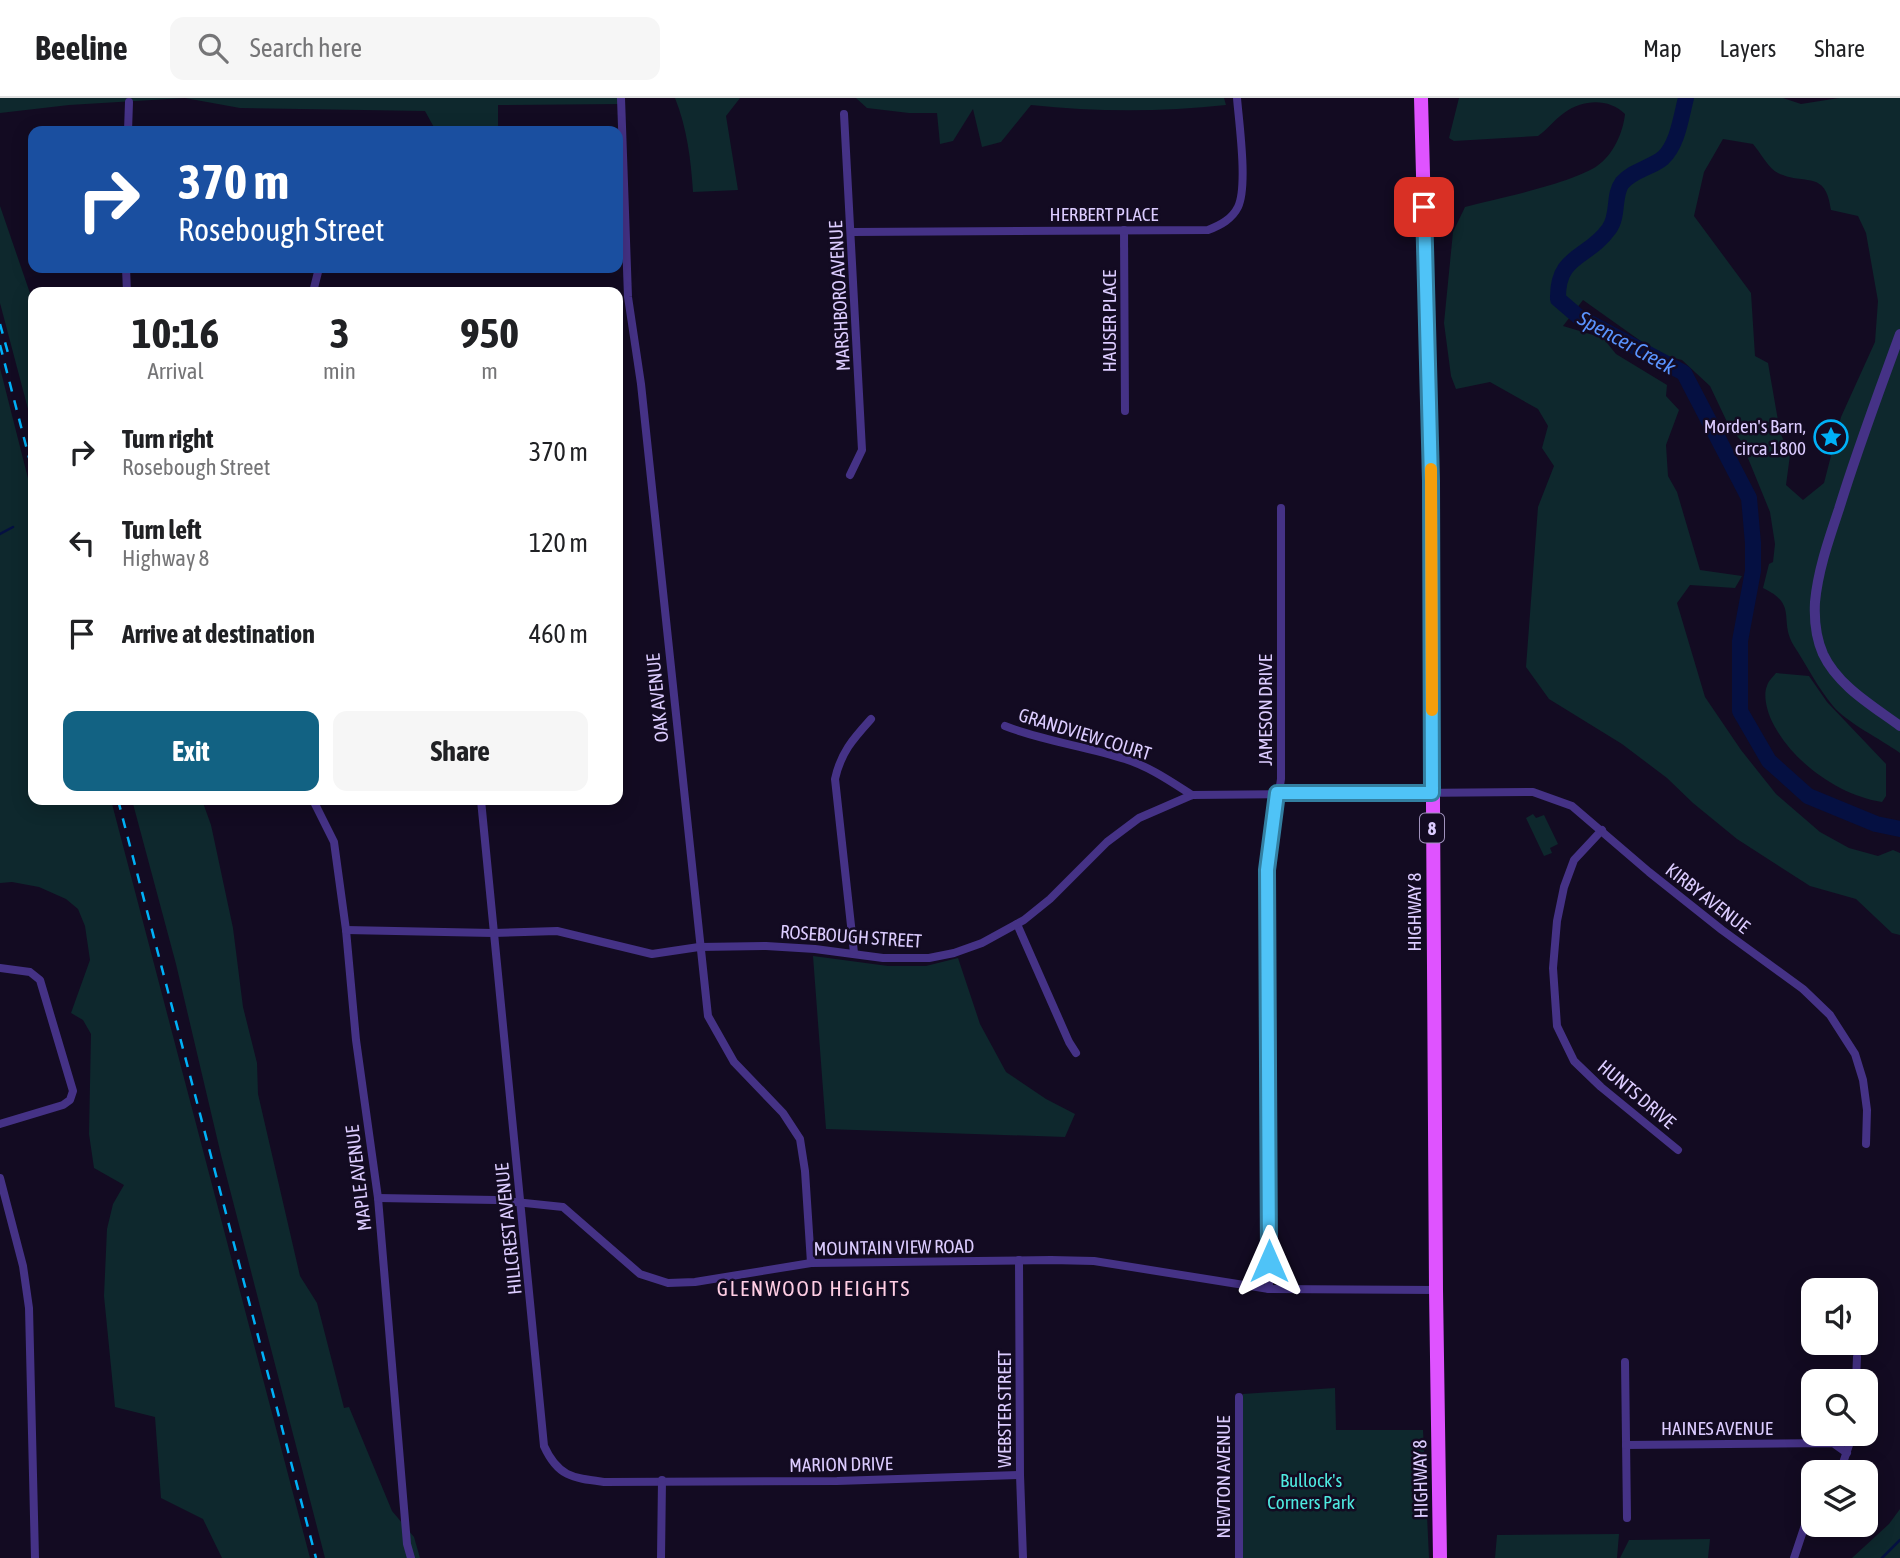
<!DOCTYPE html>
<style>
:root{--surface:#fff;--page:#f6f6f6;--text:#202124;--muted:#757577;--line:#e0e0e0;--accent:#126283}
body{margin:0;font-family:"Asap Condensed",sans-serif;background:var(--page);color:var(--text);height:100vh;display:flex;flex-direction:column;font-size:26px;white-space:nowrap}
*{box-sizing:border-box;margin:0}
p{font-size:23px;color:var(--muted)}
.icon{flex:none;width:38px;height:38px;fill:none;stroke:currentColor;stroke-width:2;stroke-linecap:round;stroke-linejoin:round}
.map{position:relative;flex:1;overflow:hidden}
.side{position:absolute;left:28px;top:189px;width:595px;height:518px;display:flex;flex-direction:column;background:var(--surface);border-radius:14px;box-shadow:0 4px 18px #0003}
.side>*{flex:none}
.banner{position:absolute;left:28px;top:28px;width:595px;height:147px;border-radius:14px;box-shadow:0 4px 18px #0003;background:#1a4fa0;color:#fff;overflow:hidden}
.tools{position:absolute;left:1801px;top:1180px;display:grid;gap:14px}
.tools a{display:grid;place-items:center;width:77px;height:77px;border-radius:14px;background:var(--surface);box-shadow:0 4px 18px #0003;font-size:35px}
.pin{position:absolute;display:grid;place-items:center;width:60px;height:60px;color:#fff;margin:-30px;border-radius:14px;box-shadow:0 4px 10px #0006}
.me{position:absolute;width:77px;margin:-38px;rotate:0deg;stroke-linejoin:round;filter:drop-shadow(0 0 5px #0008)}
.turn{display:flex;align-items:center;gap:24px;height:147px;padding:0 35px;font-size:32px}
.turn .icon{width:91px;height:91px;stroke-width:2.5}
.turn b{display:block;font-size:49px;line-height:60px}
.eta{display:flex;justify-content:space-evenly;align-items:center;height:119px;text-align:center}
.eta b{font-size:42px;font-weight:700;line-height:49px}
.action{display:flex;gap:14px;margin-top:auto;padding:14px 35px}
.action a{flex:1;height:80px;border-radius:14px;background:var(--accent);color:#fff;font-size:28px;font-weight:700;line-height:80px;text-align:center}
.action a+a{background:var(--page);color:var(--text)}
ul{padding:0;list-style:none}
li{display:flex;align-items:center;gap:21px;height:91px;padding:0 35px}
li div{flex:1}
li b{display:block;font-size:26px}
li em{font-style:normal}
header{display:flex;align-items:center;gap:42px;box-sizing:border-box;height:98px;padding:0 35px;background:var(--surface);border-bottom:2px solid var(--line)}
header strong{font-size:33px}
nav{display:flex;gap:38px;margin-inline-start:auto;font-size:24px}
.search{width:490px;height:63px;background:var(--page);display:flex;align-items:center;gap:18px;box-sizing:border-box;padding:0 24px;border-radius:14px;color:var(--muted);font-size:26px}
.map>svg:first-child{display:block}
.green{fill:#0e282d;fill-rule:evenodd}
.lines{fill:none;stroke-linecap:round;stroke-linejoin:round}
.stream{stroke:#051042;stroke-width:2.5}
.river{stroke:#051042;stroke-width:16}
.minor{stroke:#453286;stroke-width:8}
.tertiary{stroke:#453286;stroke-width:10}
.primary{stroke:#df53ff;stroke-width:14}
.rail{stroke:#00b1f7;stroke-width:2.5;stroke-dasharray:10 9;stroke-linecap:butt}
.route-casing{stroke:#337fa1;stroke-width:18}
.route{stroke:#4fc3f7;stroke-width:12}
.slow{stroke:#f59e0b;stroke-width:12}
.labels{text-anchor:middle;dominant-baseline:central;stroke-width:5;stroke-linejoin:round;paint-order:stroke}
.shield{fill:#130b22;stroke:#a092bd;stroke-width:2}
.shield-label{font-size:18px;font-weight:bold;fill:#dcccff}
.street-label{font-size:19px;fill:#dcccff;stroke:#130b22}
.poi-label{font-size:19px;fill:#dcccff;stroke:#130b22;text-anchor:end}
.park-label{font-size:19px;fill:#4eeae0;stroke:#130b22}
.water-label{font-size:21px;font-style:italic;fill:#5a94ff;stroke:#130b22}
.neighbourhood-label{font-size:21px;letter-spacing:2px;fill:#ffcee4;stroke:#130b22}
</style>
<header>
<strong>Beeline</strong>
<div class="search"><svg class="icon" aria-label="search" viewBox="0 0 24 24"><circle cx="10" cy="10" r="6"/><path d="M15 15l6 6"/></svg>Search here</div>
<nav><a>Map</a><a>Layers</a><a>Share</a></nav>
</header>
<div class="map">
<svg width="1900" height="1460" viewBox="0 0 1900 1460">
<rect width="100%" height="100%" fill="#130b22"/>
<g class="green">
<path d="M0,0H621V6L498,7V33H436L425,13L240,10L185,0L69,7L0,15Z"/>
<path d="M675,0H740L726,18L738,92L693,94C691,62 687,30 675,0Z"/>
<path d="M856,0H1224L1226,7C1161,14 1096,14 1031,7L1001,44L982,49L973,11L953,43L940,46L937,15H909L867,10Z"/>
<path d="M1459,0H1783L1801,6L1839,0H1900V655C1881,641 1847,625 1833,608C1818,590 1807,568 1794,548C1778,522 1799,507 1763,490L1769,466L1773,464L1775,446L1770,414L1741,343L1728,326L1710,288L1682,262L1659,256L1583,202L1563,228L1603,240L1616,256L1667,287L1666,298L1679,312L1666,347L1668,378L1677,394L1700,472L1742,478L1735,490L1690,487L1677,505L1705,599L1741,652L1776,696L1820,734L1849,750L1878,758L1893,752L1900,755V837L1892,835L1856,801L1810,788L1737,741L1693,705L1667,680L1622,646L1549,601L1526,569L1538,409L1554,368L1542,350L1548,328L1538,311L1490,284L1456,291L1451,278L1444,225L1453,134L1465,109C1499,100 1570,86 1597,68C1613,57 1623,35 1625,16C1609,0 1583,1 1564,15C1554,22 1548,31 1538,38L1454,43L1449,40ZM1723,41L1753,46C1760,54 1769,71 1778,75C1805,88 1826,71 1831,112L1858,118L1866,135L1878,203L1875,244L1841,319L1824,385L1803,402L1786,387L1790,357L1780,334L1768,265L1755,258L1751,195L1694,118L1704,74Z"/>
<path d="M0,108L33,204V330L0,205Z"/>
<path d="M0,270L33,400V702H111L310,1460H222L203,1421L161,1400L155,1319L115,1309L104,1198L107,1131L113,1106L124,1087L94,1070L89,1036L91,936L83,922L71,915L90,862L85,828L78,811L66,801L39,789L12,784L0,785Z"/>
<path d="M1776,575L1809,578L1827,604L1886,666V698L1882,704C1837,697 1788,661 1770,619C1767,611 1763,597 1767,588C1768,583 1773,579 1776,575Z"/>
<path d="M132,702H202L211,727L233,830L243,909L257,965L258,996L300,1178L317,1205L344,1310L349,1309L392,1413L414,1439L420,1460H325L221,1057L176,866Z"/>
<path d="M1533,716L1536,720L1544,717L1558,746L1550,750L1552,755L1544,758L1526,720Z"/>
<path d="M813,858L888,868H926L958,860L980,926L1006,974L1046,1001L1075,1016L1065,1039L826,1031Z"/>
<path d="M1335,1290L1336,1332H1423L1429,1460H1243V1296Z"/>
<path d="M1900,1411V1460H1852L1889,1426Z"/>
<path d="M1619,1436L1617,1460H1495L1497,1437Z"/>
<path d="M1710,1441L1708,1460H1620L1629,1442Z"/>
</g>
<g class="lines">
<g class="stream">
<path d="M0,436L13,429"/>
<path d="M1882,1460L1900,1442"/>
</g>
<path class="river" d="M1686,0C1681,19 1678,46 1663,60C1651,70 1633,72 1622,85C1613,97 1619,118 1609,131C1588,161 1557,156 1558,201L1579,219L1684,275L1749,400L1753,445V473L1740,543V613L1769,663L1808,698L1876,726L1900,731"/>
<g class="minor">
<path d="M621,0L628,199L641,286L708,918L734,964L783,1015L800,1041L805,1073L811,1165"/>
<path d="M844,16L862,352L850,377"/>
<path d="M128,33L129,4"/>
<path d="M1124,132L1125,313"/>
<path d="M852,134L1208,132C1221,127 1232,121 1238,109C1248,88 1239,25 1237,0"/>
<path d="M126,170L127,194"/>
<path d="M313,194L319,170"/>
<path d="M1005,628C1043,643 1085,648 1125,661C1150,669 1170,683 1192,697"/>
<path d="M313,702L334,744L346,832L356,942L378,1100L407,1446L411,1460"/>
<path d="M481,702L544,1348C558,1379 573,1380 605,1384L837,1383L1020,1377"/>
<path d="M1602,732L1574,762L1564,789L1557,823L1553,870L1557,928L1574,963L1601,989L1678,1052"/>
<path d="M1017,826L1069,944L1076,955"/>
<path d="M346,832L493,835L557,833L652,856L699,849L766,848L815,851L883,860H929L954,855L982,845L1024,822L1050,801L1107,744L1139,720L1192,697L1533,694L1572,708L1649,774L1722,832L1803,891L1830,917L1855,956L1863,982L1867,1012L1866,1046"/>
<path d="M854,855L835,681C841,654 853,641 871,621"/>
<path d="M0,870L30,874L40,882L73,993L70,1002L63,1007L0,1026"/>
<path d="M0,1080L23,1168L29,1210L35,1460"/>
<path d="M378,1100L496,1102L563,1109L640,1176L668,1185L695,1184L811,1165L1051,1162L1094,1163L1269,1191L1436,1192"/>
<path d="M1019,1162L1020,1377L1023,1460"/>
<path d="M1269,1191L1267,772L1281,681V410"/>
<path d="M1625,1264L1627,1420"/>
<path d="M1856,1283L1857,1259"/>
<path d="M1626,1347L1833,1345L1847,1355"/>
<path d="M1840,1374L1853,1335"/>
<path d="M661,1460L662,1382"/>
<path d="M1239,1460V1299"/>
<path d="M1794,1460L1804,1430L1813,1416"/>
</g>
<path class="tertiary" d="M1900,236C1879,294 1857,352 1839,411C1829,441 1818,472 1815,504C1814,522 1816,540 1823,556C1838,588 1873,608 1900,628"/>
<path class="primary" d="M1421,0L1431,383L1436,1192L1440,1460"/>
<g class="rail">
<path d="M0,226L8,255"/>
<path d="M0,247L33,375"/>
<path d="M118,702L316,1460"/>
</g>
</g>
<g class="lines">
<defs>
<path id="route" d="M1269,1163L1267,772L1277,695H1432L1431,383L1424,109"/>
</defs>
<use href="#route" class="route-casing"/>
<use href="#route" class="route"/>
<path class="slow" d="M1431,371L1432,612"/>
</g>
<defs>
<symbol id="sight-ring" viewBox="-11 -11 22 22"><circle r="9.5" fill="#130b22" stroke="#00b1f7" stroke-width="1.5"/><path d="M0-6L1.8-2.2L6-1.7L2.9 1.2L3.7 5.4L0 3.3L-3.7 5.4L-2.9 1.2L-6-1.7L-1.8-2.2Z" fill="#00b1f7"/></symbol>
</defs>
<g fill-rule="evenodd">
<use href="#sight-ring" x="1812" y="320" width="38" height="38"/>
</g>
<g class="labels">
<rect class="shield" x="1420" y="715.5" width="24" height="29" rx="5"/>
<g class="shield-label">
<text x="1432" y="730">8</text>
</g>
<g class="street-label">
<text x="1104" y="116">HERBERT PLACE</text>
<text transform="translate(839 198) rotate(-93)">MARSHBORO AVENUE</text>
<text transform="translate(1109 223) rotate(-90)">HAUSER PLACE</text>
<text transform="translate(657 600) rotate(-96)">OAK AVENUE</text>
<text transform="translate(1265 612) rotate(-90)">JAMESON DRIVE</text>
<text transform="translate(1085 636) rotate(17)">GRANDVIEW COURT</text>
<text transform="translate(1708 800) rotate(38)">KIRBY AVENUE</text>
<text transform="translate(1414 814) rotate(-90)">HIGHWAY 8</text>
<text transform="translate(851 838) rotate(4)">ROSEBOUGH STREET</text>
<text transform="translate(1637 996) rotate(40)">HUNTS DRIVE</text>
<text transform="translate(358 1080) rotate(-97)">MAPLE AVENUE</text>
<text transform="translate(508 1131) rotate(-96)">HILLCREST AVENUE</text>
<text transform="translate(894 1149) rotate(-1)">MOUNTAIN VIEW ROAD</text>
<text transform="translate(1004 1311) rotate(-90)">WEBSTER STREET</text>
<text x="1717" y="1330">HAINES AVENUE</text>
<text transform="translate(841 1366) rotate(-1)">MARION DRIVE</text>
<text transform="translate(1223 1379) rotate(-90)">NEWTON AVENUE</text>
<text transform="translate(1420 1381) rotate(-91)">HIGHWAY 8</text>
</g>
<g class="poi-label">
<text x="1806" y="328">Morden's Barn,<tspan x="1806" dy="22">circa 1800</tspan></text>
</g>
<g class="park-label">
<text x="1311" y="1382">Bullock's<tspan x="1311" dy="22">Corners Park</tspan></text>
</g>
<g class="water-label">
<text transform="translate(1627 244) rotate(29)">Spencer Creek</text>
</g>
<g class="neighbourhood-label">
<text x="814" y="1190">GLENWOOD HEIGHTS</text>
</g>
</g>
</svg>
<div class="tools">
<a><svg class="icon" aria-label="sound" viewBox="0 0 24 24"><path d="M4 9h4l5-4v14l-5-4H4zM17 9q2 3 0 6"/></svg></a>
<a><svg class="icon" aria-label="search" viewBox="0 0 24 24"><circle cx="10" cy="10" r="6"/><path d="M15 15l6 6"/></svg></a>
<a><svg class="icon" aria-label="layers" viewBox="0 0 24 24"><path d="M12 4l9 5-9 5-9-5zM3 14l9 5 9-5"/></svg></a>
</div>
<div class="pin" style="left:1424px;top:109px;background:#d93025"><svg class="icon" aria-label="arrive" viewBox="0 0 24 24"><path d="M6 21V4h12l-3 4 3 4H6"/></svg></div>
<svg class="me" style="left:1269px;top:1163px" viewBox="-20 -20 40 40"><path d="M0-17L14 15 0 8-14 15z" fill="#4fc3f7" stroke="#fff" stroke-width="4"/></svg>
<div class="banner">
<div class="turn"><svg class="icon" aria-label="right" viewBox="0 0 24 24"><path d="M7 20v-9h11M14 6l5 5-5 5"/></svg><div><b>370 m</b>Rosebough Street</div></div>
</div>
<section class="side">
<div class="eta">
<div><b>10:16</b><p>Arrival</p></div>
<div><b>3</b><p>min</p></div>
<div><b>950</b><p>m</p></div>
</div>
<ul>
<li><svg class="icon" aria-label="right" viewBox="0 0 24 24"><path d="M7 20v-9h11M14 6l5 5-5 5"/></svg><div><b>Turn right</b><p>Rosebough Street</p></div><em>370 m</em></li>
<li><svg class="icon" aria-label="left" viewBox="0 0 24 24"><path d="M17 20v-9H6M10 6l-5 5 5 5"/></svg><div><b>Turn left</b><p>Highway 8</p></div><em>120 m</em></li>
<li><svg class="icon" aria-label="arrive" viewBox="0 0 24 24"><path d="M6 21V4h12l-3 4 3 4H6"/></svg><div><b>Arrive at destination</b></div><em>460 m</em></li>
</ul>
<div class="action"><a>Exit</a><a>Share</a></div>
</section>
</div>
